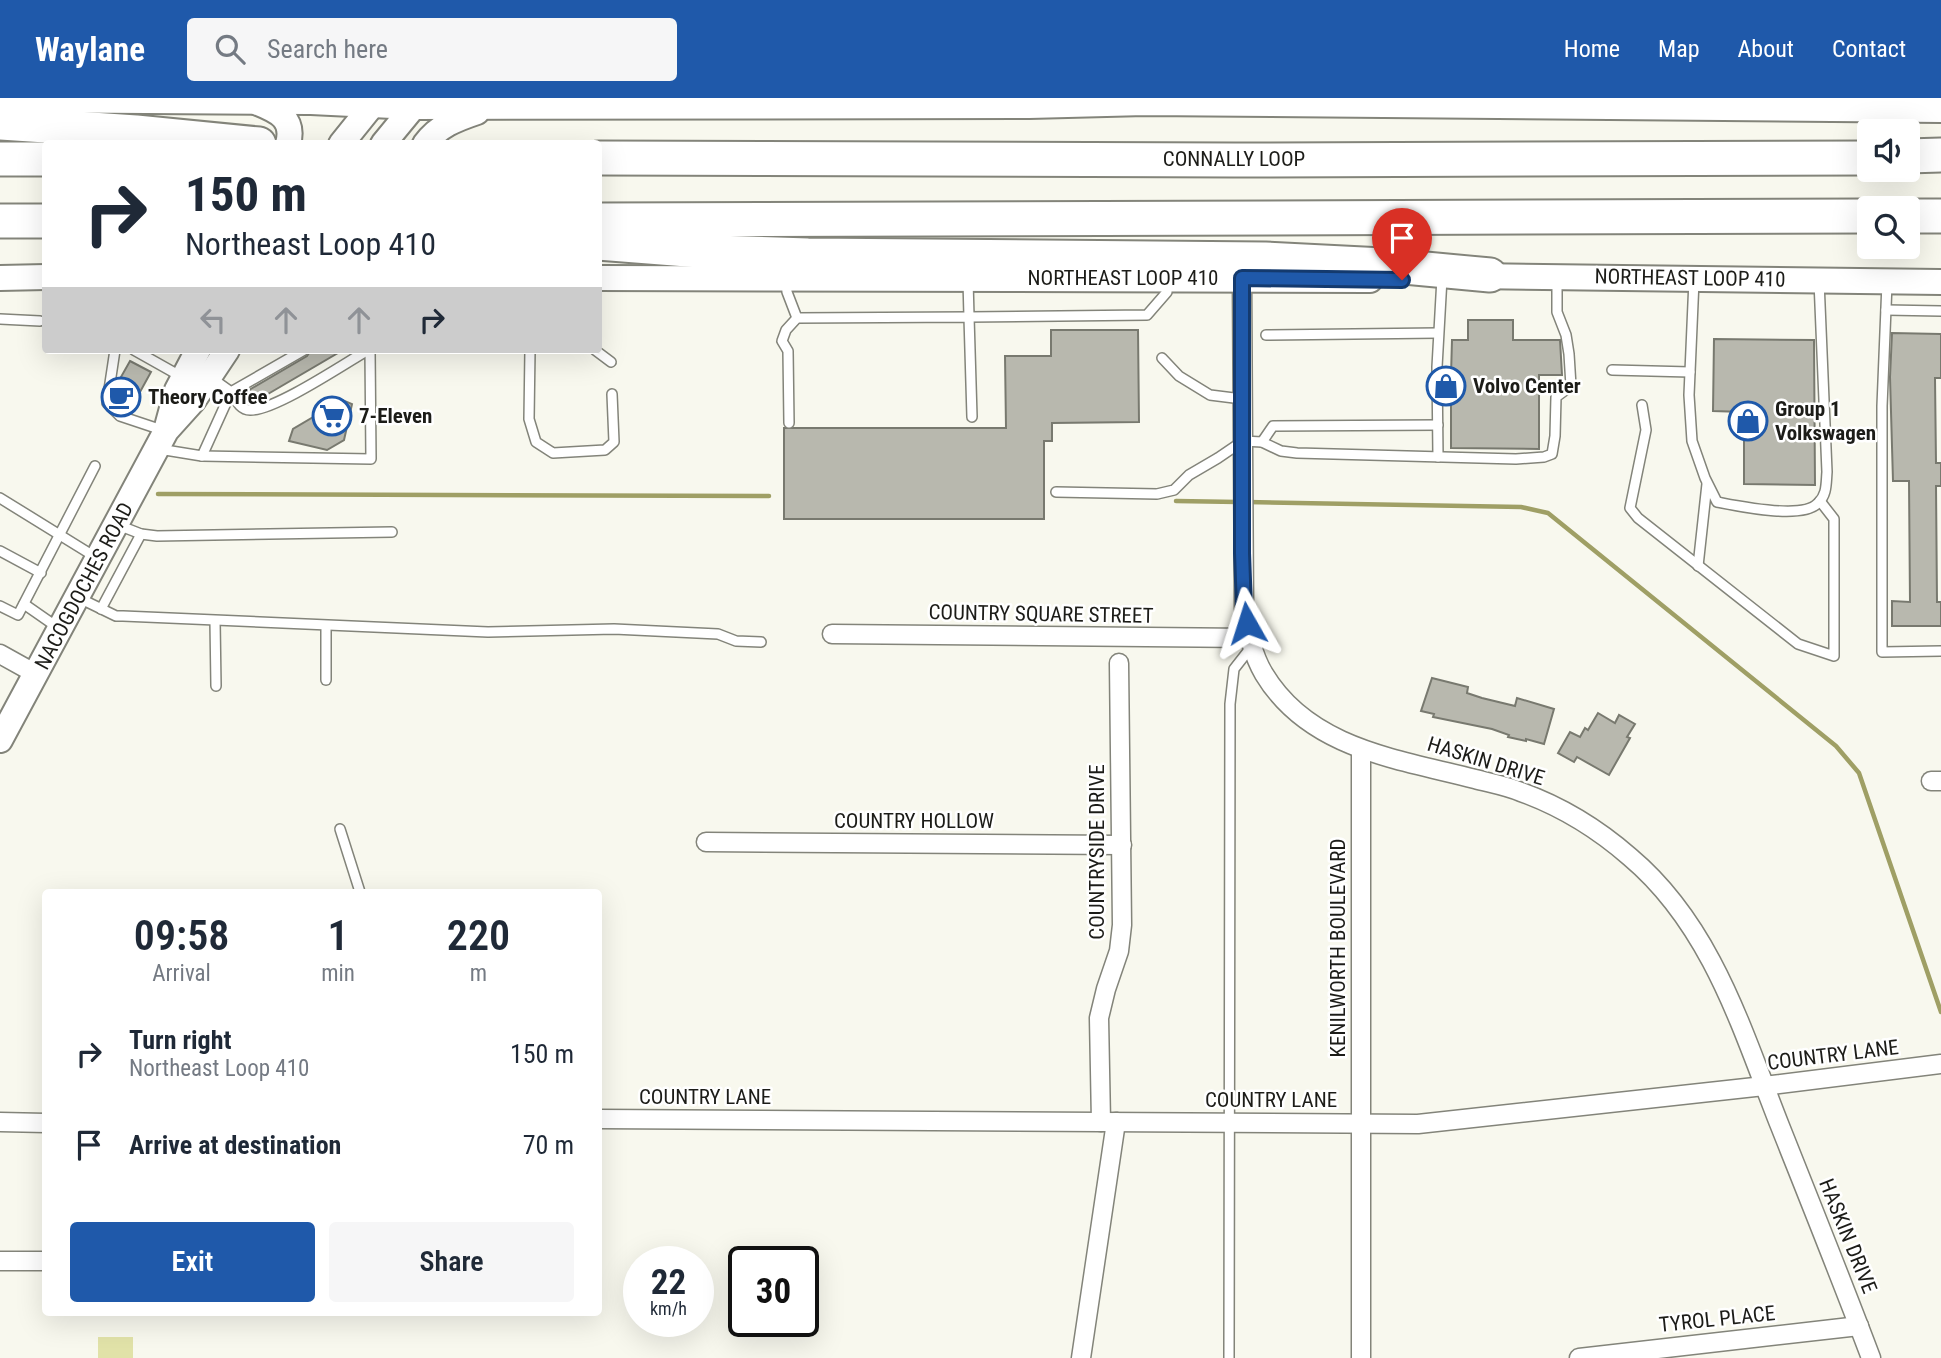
<!DOCTYPE html>
<style>
:root{--surface:#fff;--page:#f6f6f7;--text:#1f2937;--muted:#747a83;--accent:#1f59aa}
body{margin:0;font-family:"Roboto Condensed",sans-serif;background:var(--page);color:var(--text);height:100vh;display:flex;flex-direction:column;font-size:26px;white-space:nowrap}
*{box-sizing:border-box;margin:0}
p{font-size:23px;color:var(--muted)}
.icon{flex:none;width:38px;height:38px;fill:none;stroke:currentColor;stroke-width:2;stroke-linecap:round;stroke-linejoin:round}
.map{position:relative;flex:1;overflow:hidden}
.panel{position:absolute;left:42px;top:791px;width:560px;height:427px;display:flex;flex-direction:column;background:var(--surface);border-radius:7px;box-shadow:0 7px 28px #0002}
.panel>*{flex:none}
.hud{position:absolute;left:42px;top:42px;width:560px;height:214px;border-radius:7px;box-shadow:0 7px 28px #0002;background:#fff;color:var(--text);overflow:hidden}
.buttons{position:absolute;left:1857px;top:21px;display:grid;gap:14px}
.buttons a{display:grid;place-items:center;width:63px;height:63px;border-radius:7px;background:var(--surface);box-shadow:0 7px 28px #0002;font-size:35px}
.speed{position:absolute;left:623px;top:1148px;display:flex;gap:14px;font-size:35px;font-weight:700;text-align:center}
.speed>*{display:grid;place-content:center;width:91px;height:91px;border-radius:50%;background:var(--surface);box-shadow:0 7px 28px #0002;line-height:1}
.speed small{font-size:18px;font-weight:400}
.speed .limit{border:4px solid #111;border-radius:10px;background:#fff;color:#111}
.pin{position:absolute;display:grid;place-items:center;width:60px;height:60px;color:#fff;margin:-72px -30px;border-radius:50% 50% 50% 0;rotate:-45deg;box-shadow:0 0 7px #0007}
.pin .icon{rotate:45deg}
.me{position:absolute;width:77px;margin:-38px;rotate:354deg;stroke-linejoin:round;filter:drop-shadow(0 0 5px #0008)}
.turn{display:flex;align-items:center;gap:24px;height:147px;padding:0 28px;font-size:32px}
.turn .icon{width:91px;height:91px;stroke-width:2.5}
.turn b{display:block;font-size:49px;line-height:60px}
.lanes{display:flex;align-items:center;height:66px;padding:0 28px;background:#0003;justify-content:center;gap:35px;direction:ltr}
.lanes .off{opacity:.35}
.eta{display:flex;justify-content:space-evenly;align-items:center;height:119px;text-align:center}
.eta b{font-size:42px;font-weight:600;line-height:49px}
.button{display:flex;gap:14px;margin-top:auto;padding:14px 28px}
.button a{flex:1;height:80px;border-radius:7px;background:var(--accent);color:#fff;font-size:28px;font-weight:600;line-height:80px;text-align:center}
.button a+a{background:var(--page);color:var(--text)}
ul{padding:0;list-style:none}
li{display:flex;align-items:center;gap:21px;height:91px;padding:0 28px}
li div{flex:1}
li b{display:block;font-size:26px}
li em{font-style:normal}
header{display:flex;align-items:center;gap:42px;box-sizing:border-box;height:98px;padding:0 35px;background:var(--accent);color:#fff}
header strong{font-size:33px}
nav{display:flex;gap:38px;margin-inline-start:auto;font-size:24px}
.search{width:490px;height:63px;background:var(--page);display:flex;align-items:center;gap:18px;box-sizing:border-box;padding:0 24px;border-radius:7px;color:var(--muted);font-size:26px}
.map>svg:first-child{display:block}
.green{fill:#e1e2a8}
.lines{fill:none;stroke-linecap:round;stroke-linejoin:round}
.stream{stroke:#9f9f65;stroke-width:4.5}
.building{fill:#b8b8ae;stroke:#78796f;stroke-width:2}
.service-casing{stroke:#83847a;stroke-width:12}
.minor-casing{stroke:#83847a;stroke-width:21}
.secondary-casing{stroke:#83847a;stroke-width:28}
.motorway-casing{stroke:#83847a;stroke-width:37}
.service{stroke:#fff;stroke-width:9}
.minor{stroke:#fff;stroke-width:18}
.secondary{stroke:#fff;stroke-width:24}
.motorway{stroke:#fff;stroke-width:33}
.route-casing{stroke:#143a6e;stroke-width:18}
.route{stroke:#1f59aa;stroke-width:12}
.labels{text-anchor:middle;dominant-baseline:central;stroke-width:5;stroke-linejoin:round;paint-order:stroke}
.street-label{font-size:21px;fill:#1c1c18;stroke:#fff}
.poi-label{font-size:21px;font-weight:bold;fill:#1c1c18;stroke:#fff;text-anchor:start}
</style>
<header>
<strong>Waylane</strong>
<div class="search"><svg class="icon" aria-label="search" viewBox="0 0 24 24"><circle cx="10" cy="10" r="6"/><path d="M15 15l6 6"/></svg>Search here</div>
<nav><a>Home</a><a>Map</a><a>About</a><a>Contact</a></nav>
</header>
<div class="map">
<svg width="1941" height="1260" viewBox="0 0 1941 1260">
<rect width="100%" height="100%" fill="#f8f8ee"/>
<rect class="green" x="98" y="1239" width="35" height="21"/>
<g class="lines">
<g class="stream">
<path d="M158,396L769,398"/>
<path d="M1176,403L1238,404"/>
<path d="M1247,404L1521,409L1548,415L1836,648L1859,675L1941,914"/>
</g>
</g>
<g class="building">
<path d="M1468,222H1513V242H1560L1562,277H1539V351L1451,350V295H1444V277H1451L1452,242H1468Z"/>
<path d="M1051,232H1138L1139,324L1052,325V343H1044V421H784V330H1006L1005,258H1051Z"/>
<path d="M1892,235L1941,236V280H1935L1936,365H1941V388H1936L1937,504H1941V528H1892V503L1910,504L1909,383H1893L1890,279Z"/>
<path d="M1714,241L1814,242L1815,387L1744,386V314L1713,313Z"/>
<path d="M311,252H343L256,303L249,292L307,258Z"/>
<path d="M130,263L151,274L129,314L114,303L117,286Z"/>
<path d="M342,302L352,306L344,342L327,352L289,343L293,331Z"/>
<path d="M1432,580L1468,589L1467,595L1482,600L1515,608L1517,600L1554,611L1544,646L1526,641V643L1508,639L1509,637L1492,631L1433,619L1434,616L1421,613Z"/>
<path d="M1598,615L1615,625L1619,617L1635,626L1627,639L1630,640L1609,677L1577,659L1574,664L1558,655L1570,634L1580,639L1585,630L1588,632Z"/>
</g>
<g class="lines">
<defs>
<g id="service">
<path d="M786,182L787,194L797,220"/>
<path d="M968,182L969,219L1147,217L1167,194V184"/>
<path d="M1694,182L1689,297L1692,343L1705,380L1717,404C1738,408 1803,422 1818,405C1827,397 1826,386 1827,374L1819,183"/>
<path d="M1887,185L1882,308V554L1941,553"/>
<path d="M1886,212L1941,213"/>
<path d="M0,221L40,223"/>
<path d="M1266,237L1438,235"/>
<path d="M115,252L107,305L120,318L165,333"/>
<path d="M134,252L182,279"/>
<path d="M530,252L529,321L536,344L553,355L605,352L614,344L612,296"/>
<path d="M595,252L611,264"/>
<path d="M1162,260L1179,278L1210,297L1242,301"/>
<path d="M1612,272L1690,274"/>
<path d="M210,279L231,294L304,252"/>
<path d="M231,294C236,302 240,312 250,312C274,313 344,266 368,252"/>
<path d="M1642,307L1646,332L1630,410L1638,420L1798,546L1834,558V421L1820,403"/>
<path d="M789,325L788,253L782,243L786,232L797,220L969,219L972,319"/>
<path d="M1262,344L1273,328L1438,327"/>
<path d="M159,351L202,358L231,294"/>
<path d="M202,358L371,361L370,252"/>
<path d="M1438,359L1437,269L1442,180"/>
<path d="M1056,394L1157,396L1174,392L1189,377L1218,360L1243,343L1262,344L1281,353L1297,355L1516,361L1544,359L1552,356L1555,338L1556,299L1571,288L1569,256L1566,237L1557,214V180"/>
<path d="M0,400L97,460"/>
<path d="M118,427L141,436L157,438L392,434"/>
<path d="M0,453L41,475"/>
<path d="M1698,468L1707,386"/>
<path d="M79,500L116,518H123L488,534L614,531L718,536L736,543L761,544"/>
<path d="M24,506L57,529"/>
<path d="M0,508L18,517L95,368"/>
<path d="M101,511L141,436"/>
<path d="M215,523L216,588"/>
<path d="M326,582V528"/>
<path d="M340,731L360,794"/>
<path d="M1229,1260L1230,606L1234,571L1252,548"/>
</g>
<g id="minor">
<path d="M1242,180L1244,511C1248,533 1252,556 1264,576C1309,651 1398,661 1475,681C1490,685 1507,688 1521,694C1560,708 1599,732 1630,759C1712,828 1742,932 1780,1028C1811,1106 1842,1183 1871,1260"/>
<path d="M832,536L1250,540"/>
<path d="M0,556L36,576"/>
<path d="M1931,683H1941"/>
<path d="M706,744L1122,747"/>
<path d="M598,1021L1418,1026L1764,988L1941,966"/>
<path d="M0,1024L46,1025"/>
<path d="M1101,1024L1099,920L1106,891L1119,853L1122,827L1119,565"/>
<path d="M0,1163H46"/>
<path d="M1081,1260L1116,1024"/>
<path d="M1361,1260V651"/>
<path d="M1579,1260L1859,1228"/>
</g>
<g id="secondary">
<path d="M0,2L311,4L413,9L1029,8L1145,5L1941,12"/>
<path d="M258,5C278,13 295,21 288,46"/>
<path d="M341,46L378,0"/>
<path d="M383,46L420,1"/>
<path d="M425,46C438,28 456,21 477,14"/>
<path d="M1473,178L1941,184"/>
<path d="M0,180L46,179"/>
<path d="M598,180L1370,182"/>
<path d="M167,329L177,292L198,252"/>
<path d="M0,642L166,333L193,303L227,252"/>
</g>
<g id="motorway">
<path d="M0,25L136,34L259,46"/>
<path d="M1908,58L1941,57"/>
<path d="M598,60L1235,62L1869,60"/>
<path d="M0,61H46"/>
<path d="M1908,118H1941"/>
<path d="M598,122L1869,118"/>
<path d="M0,123H46"/>
<path d="M598,145L713,154L808,157L1265,161L1383,167L1490,177"/>
</g>
</defs>
<use href="#service" class="service-casing"/>
<use href="#minor" class="minor-casing"/>
<use href="#secondary" class="secondary-casing"/>
<use href="#motorway" class="motorway-casing"/>
<use href="#service" class="service"/>
<use href="#minor" class="minor"/>
<use href="#secondary" class="secondary"/>
<use href="#motorway" class="motorway"/>
</g>
<g class="lines">
<defs>
<path id="route" d="M1247,525L1244,510L1242,455V180L1402,182"/>
</defs>
<use href="#route" class="route-casing"/>
<use href="#route" class="route"/>
</g>
<defs>
<symbol id="shop-ring" viewBox="-11 -11 22 22"><circle r="9.5" fill="#fff" stroke="#1f59aa" stroke-width="1.5"/><path d="M-5-2.5h2.3a2.7 3.5 0 0 1 5.4 0H5L5.5 6h-11ZM-1.5-2.5h3a1.5 2.3 0 0 0-3 0Z" fill="#1f59aa"/></symbol>
<symbol id="cafe-ring" viewBox="-11 -11 22 22"><circle r="9.5" fill="#fff" stroke="#1f59aa" stroke-width="1.5"/><path d="M-5.5-4.5H6V0H3Q3 3.5 0 3.5H-2.5Q-5.5 3.5-5.5 0ZM3-3.2v2h1.7v-2ZM-6 4.5H4V6H-6Z" fill="#1f59aa"/></symbol>
<symbol id="supermarket-ring" viewBox="-11 -11 22 22"><circle r="9.5" fill="#fff" stroke="#1f59aa" stroke-width="1.5"/><path d="M-6-5.5h2.5l.6 2H6L4.5 2H-2.5L-4.4-4H-6ZM-1.5 3.2a1.3 1.3 0 1 0 .1 0ZM3 3.2a1.3 1.3 0 1 0 .1 0Z" fill="#1f59aa"/></symbol>
</defs>
<g fill-rule="evenodd">
<use href="#shop-ring" x="1424" y="266" width="44" height="44"/>
<use href="#cafe-ring" x="99" y="277" width="44" height="44"/>
<use href="#supermarket-ring" x="310" y="296" width="44" height="44"/>
<use href="#shop-ring" x="1726" y="301" width="44" height="44"/>
</g>
<g class="labels">
<g class="street-label">
<text x="1234" y="61">CONNALLY LOOP</text>
<text x="1123" y="180">NORTHEAST LOOP 410</text>
<text transform="translate(1690 180) rotate(1)">NORTHEAST LOOP 410</text>
<text transform="translate(84 488) rotate(-62)">NACOGDOCHES ROAD</text>
<text transform="translate(1041 516) rotate(1)">COUNTRY SQUARE STREET</text>
<text transform="translate(1486 663) rotate(17)">HASKIN DRIVE</text>
<text x="914" y="723">COUNTRY HOLLOW</text>
<text transform="translate(1097 754) rotate(-90)">COUNTRYSIDE DRIVE</text>
<text transform="translate(1338 850) rotate(-90)">KENILWORTH BOULEVARD</text>
<text transform="translate(1833 957) rotate(-7)">COUNTRY LANE</text>
<text x="705" y="999">COUNTRY LANE</text>
<text x="1271" y="1002">COUNTRY LANE</text>
<text transform="translate(1848 1138) rotate(68)">HASKIN DRIVE</text>
<text transform="translate(1717 1221) rotate(-6)">TYROL PLACE</text>
</g>
<g class="poi-label">
<text x="1473" y="288">Volvo Center</text>
<text x="148" y="299">Theory Coffee</text>
<text x="1775" y="311">Group 1<tspan x="1775" dy="24">Volkswagen</tspan></text>
<text x="359" y="318">7-Eleven</text>
</g>
</g>
</svg>
<div class="buttons">
<a><svg class="icon" aria-label="sound" viewBox="0 0 24 24"><path d="M4 9h4l5-4v14l-5-4H4zM17 9q2 3 0 6"/></svg></a>
<a><svg class="icon" aria-label="search" viewBox="0 0 24 24"><circle cx="10" cy="10" r="6"/><path d="M15 15l6 6"/></svg></a>
</div>
<div class="speed"><div>22<small>km/h</small></div><div class="limit">30</div></div>
<div class="pin" style="left:1402px;top:182px;background:#d93025"><svg class="icon" aria-label="arrive" viewBox="0 0 24 24"><path d="M6 21V4h12l-3 4 3 4H6"/></svg></div>
<svg class="me" style="left:1247px;top:525px" viewBox="-20 -20 40 40"><path d="M0-17L14 15 0 8-14 15z" fill="#1f59aa" stroke="#fff" stroke-width="4"/></svg>
<div class="hud">
<div class="turn"><svg class="icon" aria-label="right" viewBox="0 0 24 24"><path d="M7 20v-9h11M14 6l5 5-5 5"/></svg><div><b>150 m</b>Northeast Loop 410</div></div>
<div class="lanes"><svg class="icon off" aria-label="left" viewBox="0 0 24 24"><path d="M17 20v-9H6M10 6l-5 5 5 5"/></svg><svg class="icon off" aria-label="ahead" viewBox="0 0 24 24"><path d="M12 20V5M6 11l6-6 6 6"/></svg><svg class="icon off" aria-label="ahead" viewBox="0 0 24 24"><path d="M12 20V5M6 11l6-6 6 6"/></svg><svg class="icon" aria-label="right" viewBox="0 0 24 24"><path d="M7 20v-9h11M14 6l5 5-5 5"/></svg></div>
</div>
<section class="panel">
<div class="eta">
<div><b>09:58</b><p>Arrival</p></div>
<div><b>1</b><p>min</p></div>
<div><b>220</b><p>m</p></div>
</div>
<ul>
<li><svg class="icon" aria-label="right" viewBox="0 0 24 24"><path d="M7 20v-9h11M14 6l5 5-5 5"/></svg><div><b>Turn right</b><p>Northeast Loop 410</p></div><em>150 m</em></li>
<li><svg class="icon" aria-label="arrive" viewBox="0 0 24 24"><path d="M6 21V4h12l-3 4 3 4H6"/></svg><div><b>Arrive at destination</b></div><em>70 m</em></li>
</ul>
<div class="button"><a>Exit</a><a>Share</a></div>
</section>
</div>
